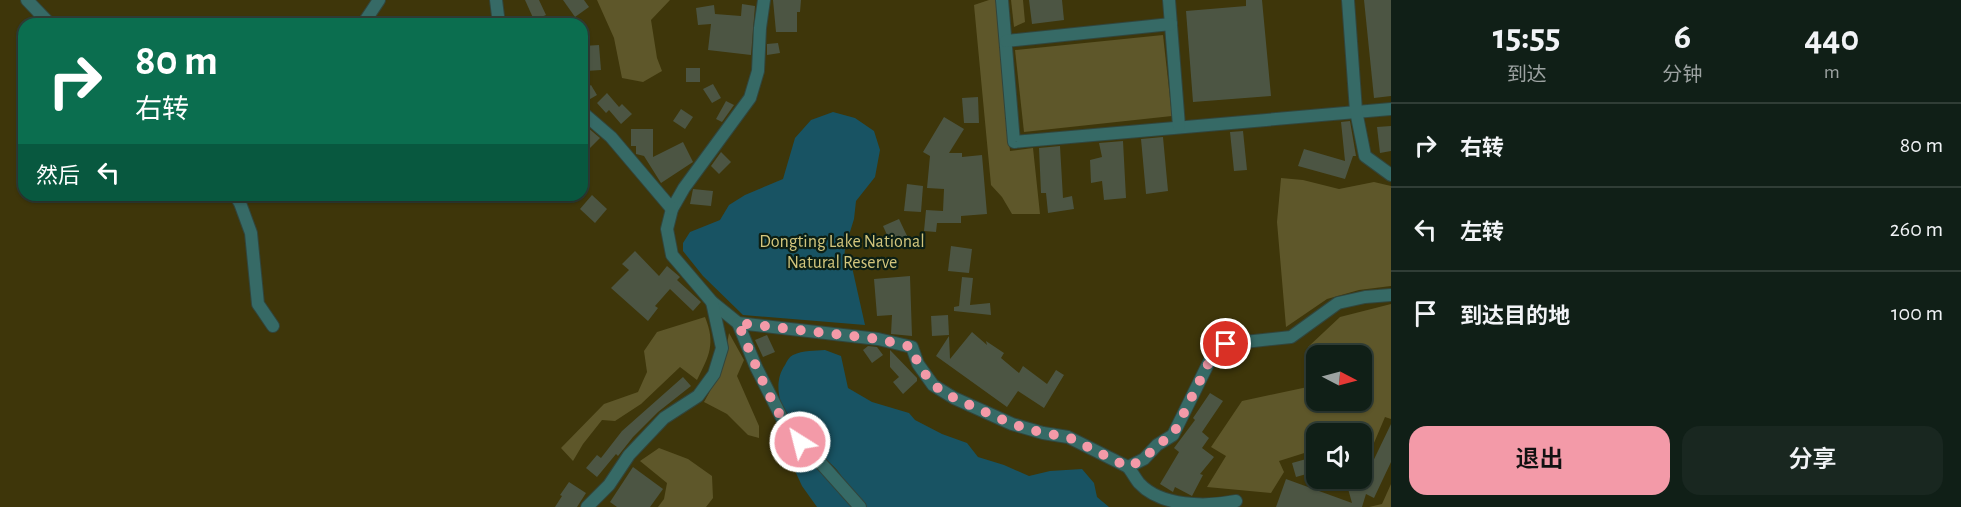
<!DOCTYPE html>
<html lang="zh">
<meta charset="utf-8">
<style>
:root{--surface:#101f17;--page:#192720;--text:#f1f3f6;--muted:#9ca2a1;--line:#303d36;--accent:#f39aa8}
body{margin:0;font-family:"Alegreya Sans","Noto Sans SC",sans-serif;background:var(--page);color:var(--text);height:100vh;display:flex;flex-direction:column;font-size:22px;white-space:nowrap}
*{box-sizing:border-box;margin:0}
p{font-size:20px;color:var(--muted)}
.icon{flex:none;width:33px;height:33px;fill:none;stroke:currentColor;stroke-width:2;stroke-linecap:round;stroke-linejoin:round}
.map{position:relative;flex:1;overflow:hidden}
.side{display:flex;flex-direction:column;background:var(--surface);width:570px}
.side>*{flex:none}
.hud{position:absolute;left:18px;top:18px;width:570px;height:183px;border-radius:18px;box-shadow:0 2px 4px #0004,0 0 0 2px var(--line);background:#0b6e4f;color:#fff;overflow:hidden}
.needle{width:39px;rotate:96deg}
.tools{position:absolute;left:1306px;top:345px;display:grid;gap:12px}
.tools a{display:grid;place-items:center;width:66px;height:66px;border-radius:12px;background:var(--surface);box-shadow:0 2px 4px #0004,0 0 0 2px var(--line);font-size:30px}
.pin{position:absolute;display:grid;place-items:center;width:51px;height:51px;color:#fff;margin:-26px;border:3px solid #fff;border-radius:50%;box-shadow:0 2px 6px #0007}
.me{position:absolute;width:66px;margin:-33px;rotate:324deg;stroke-linejoin:round;filter:drop-shadow(0 0 4px #0008)}
.turn{display:flex;align-items:center;gap:21px;height:126px;padding:0 18px;font-size:27px}
.turn .icon{width:78px;height:78px;stroke-width:2.5}
.turn b{display:block;font-size:42px;line-height:51px}
.then{display:flex;align-items:center;height:57px;padding:0 18px;background:#0003;gap:12px;font-size:22px}
.eta{display:flex;justify-content:space-evenly;align-items:center;height:102px;text-align:center}
.eta b{font-size:36px;font-weight:600;line-height:42px}
.button{display:flex;gap:12px;margin-top:auto;padding:12px 18px}
.button a{flex:1;height:69px;border-radius:18px;background:var(--accent);color:#111;font-size:24px;font-weight:600;line-height:69px;text-align:center}
.button a+a{background:var(--page);color:var(--text)}
ul{padding:0;list-style:none}
li{display:flex;align-items:center;gap:18px;height:84px;padding:0 18px;border-top:2px solid var(--line)}
li div{flex:1}
li b{display:block;font-size:22px}
li em{font-style:normal}
main{display:flex;flex:1;min-height:0}
.map>svg:first-child{display:block}
.green{fill:#3e360a;fill-rule:evenodd}
.forest{fill:#5e572a}
.water{fill:#185363}
.building{fill:#4c5543}
.lines{fill:none;stroke-linecap:round;stroke-linejoin:round}
.minor-casing{stroke:#32453c;stroke-width:14}
.minor{stroke:#366a66;stroke-width:12}
.route{stroke:#f39aa8;stroke-width:10;stroke-dasharray:0 18}
.labels{text-anchor:middle;dominant-baseline:central;stroke-width:4.5;stroke-linejoin:round;paint-order:stroke}
.park-label{font-size:18px;fill:#d3c67d;stroke:#0c1f15}
</style>
<main>
<div class="map">
<svg width="1391" height="507" viewBox="0 0 1391 507">
<rect width="100%" height="100%" fill="#15291f"/>
<path class="green" d="M0,0H1391V507H0ZM24,24H582V195H24ZM1317,356H1362V400H1317ZM1317,434H1362V478H1317Z"/>
<g class="forest">
<path d="M597,0H670L651,20L657,58L662,71L643,82L622,78L614,38Z"/>
<path d="M989,0H996L1010,151L1033,148L1040,214H1012L1002,197L991,185L974,5Z"/>
<path d="M1011,0H1023L1025,22L1014,27Z"/>
<path d="M1163,35L1172,116L1024,132L1015,50Z"/>
<path d="M1281,178L1303,180L1339,189L1374,182L1391,186V286L1359,290L1327,299L1286,327L1277,222Z"/>
<path d="M1391,304V419L1385,417L1368,457L1362,454V434H1317V449L1279,461L1284,472L1271,493L1207,487L1226,456L1211,447L1242,401L1317,385V400H1362V356H1317V375L1308,347L1340,317Z"/>
<path d="M705,317C716,344 709,356 697,380L680,367L641,404L615,421L602,420L583,444L573,461L561,448L604,404L638,392L647,372L644,351L657,332Z"/>
<path d="M729,333L744,360L737,376L759,426V438L748,435L727,414L704,402C717,380 725,359 729,333Z"/>
<path d="M659,448L688,459L712,476L713,498L706,507H658L664,499L667,483L640,461Z"/>
<path d="M1391,484V507H1369L1382,504Z"/>
</g>
<g class="water">
<path d="M833,112L855,118L874,131L880,150L875,177L856,201L854,219L845,248L844,262L852,267L865,325L743,315L703,276L683,251V243L690,232L720,220L729,205L745,195L783,179L795,138L811,120Z"/>
<path d="M825,350L841,356L848,388L872,402L909,413L915,420L942,434L967,443L978,457L1004,465L1029,476L1050,471L1082,469L1094,483L1097,497L1109,507H864C851,497 847,482 837,470C827,458 813,451 802,440C785,420 769,388 785,365C787,361 789,357 793,355C803,350 815,351 825,350Z"/>
<path d="M799,459C826,464 833,491 852,507H817L802,486L796,473Z"/>
</g>
<g class="building">
<path d="M525,0H539L546,15L534,20Z"/>
<path d="M563,0H584L589,7L575,17Z"/>
<path d="M773,0H801L800,12H797V32H776Z"/>
<path d="M1029,0H1062L1064,20L1032,24Z"/>
<path d="M1246,0H1262L1271,96L1193,102L1186,11L1246,6Z"/>
<path d="M1364,0H1391V96L1374,98Z"/>
<path d="M742,4L755,6L751,55L708,50L711,24L698,25L696,8L714,5L715,14L741,16Z"/>
<path d="M778,43L780,53L767,55V44Z"/>
<path d="M599,45L601,70L586,71L583,46Z"/>
<rect x="686" y="68" width="14" height="14"/>
<path d="M713,84L721,98L712,103L703,89Z"/>
<path d="M591,85L597,95L585,102L582,97V91Z"/>
<path d="M607,93L619,107L622,104L632,114L621,124L609,110L606,113L597,103Z"/>
<path d="M978,97L979,123H964L962,98Z"/>
<path d="M726,101L734,105L722,122L716,119Z"/>
<path d="M681,109L693,117L685,129L673,121Z"/>
<path d="M944,117L964,129L949,153H962V157L982,155L987,214L961,216V223H937L936,232L924,231L926,210L943,211L944,189L927,188L930,156L923,152Z"/>
<path d="M1350,121L1356,156H1353L1345,179L1298,166L1304,149L1345,161L1341,122Z"/>
<path d="M1391,126V151L1380,153L1377,127Z"/>
<path d="M587,127L600,138L586,152L582,148V132Z"/>
<path d="M631,129H653V157L683,142L693,162L661,183L644,156L636,154V146H631Z"/>
<path d="M1243,131L1247,170L1234,171L1230,132Z"/>
<path d="M1163,137L1168,191L1146,194L1141,139Z"/>
<path d="M1123,141L1126,198L1104,200L1102,181L1091,183L1090,160L1102,157L1099,143Z"/>
<path d="M1060,146L1063,198L1072,196L1074,209L1048,213L1046,193H1041L1039,148Z"/>
<path d="M721,152L731,162L719,174L711,166Z"/>
<path d="M907,184L923,186L921,212L904,211Z"/>
<path d="M693,189L713,191L711,206L690,204Z"/>
<path d="M592,195L607,209L595,223L580,209Z"/>
<path d="M899,219L908,238L892,246L883,226Z"/>
<path d="M951,246L972,249L969,273L948,271Z"/>
<path d="M635,251L659,276L667,266L680,277L677,280L701,302L693,311L670,289L655,306L658,308L648,321L611,288L629,270L622,264Z"/>
<path d="M910,276L912,336L891,334L892,315L877,316L874,279Z"/>
<path d="M962,277L973,278L970,305L990,303L991,315L954,311V307L959,306Z"/>
<path d="M948,315L949,335L932,336L931,316Z"/>
<path d="M972,332L987,345L986,341L1004,353L1001,358L1019,373L1023,366L1047,384L1056,370L1064,375L1044,408L1018,391L1007,407L936,356L949,336L950,359Z"/>
<path d="M767,335L775,352L763,357L755,340Z"/>
<path d="M868,346L877,347L883,355L872,363L863,350Z"/>
<path d="M890,350L917,378V381L903,394L893,382L899,377L890,367Z"/>
<path d="M683,377L691,386L658,412L633,437L618,456L616,454L597,477L586,468L597,455L601,458L622,431Z"/>
<path d="M1210,393L1223,401L1202,432L1209,438L1202,448L1214,457L1200,474L1203,475L1192,496L1175,487L1173,492L1160,484L1179,452L1174,448L1195,420L1193,418Z"/>
<path d="M1391,424V462L1374,498L1366,494L1362,507H1276L1286,479L1352,503L1345,478H1365Z"/>
<path d="M1317,456V471L1296,477L1292,463Z"/>
<path d="M633,467L663,489L650,507H617L610,502Z"/>
<path d="M569,482L586,493L577,507H555L562,496L560,495Z"/>
</g>
<g class="lines">
<defs>
<g id="minor">
<path d="M27,0L50,24"/>
<path d="M496,0L499,24"/>
<path d="M764,0L760,28L758,71L750,98L684,188L672,209L667,229L672,255L712,302L738,323L878,339L912,347L918,364L933,385L954,398L1012,424L1043,433L1068,437L1128,467L1144,459L1157,445L1173,435L1215,350L1226,344L1291,337L1338,303L1365,297L1391,295"/>
<path d="M1002,0L1014,142L1391,109"/>
<path d="M1169,0L1179,126"/>
<path d="M1348,0L1356,111L1365,156L1391,175"/>
<path d="M363,24L379,0"/>
<path d="M1006,41L1171,24"/>
<path d="M582,112L611,137L672,209"/>
<path d="M235,195L240,203L251,233L258,304L273,326"/>
<path d="M738,323L756,367L789,432L810,451L860,507"/>
<path d="M1128,467C1132,472 1135,478 1139,483C1161,507 1206,507 1236,501"/>
<path d="M587,507L609,485L629,455L664,418L698,396L714,374L722,348L712,302"/>
</g>
</defs>
<use href="#minor" class="minor-casing"/>
<use href="#minor" class="minor"/>
</g>
<g class="lines">
<path class="route" d="M800,442C775,418 752,356 738,323L878,339L912,347L918,364L933,385L954,398L1012,424L1043,433L1068,437L1128,467L1144,459L1157,445L1173,435L1215,350L1226,344"/>
</g>
<g class="labels">
<g class="park-label">
<text x="842" y="242">Dongting Lake National<tspan x="842" dy="21">Natural Reserve</tspan></text>
</g>
</g>
</svg>
<div class="tools">
<a><svg class="needle" viewBox="-14 -14 28 28"><path d="M0-13l5 13h-10z" fill="#e53935"/><path d="M0 13l5-13h-10z" fill="#9ca2a1"/></svg></a>
<a><svg class="icon" aria-label="sound" viewBox="0 0 24 24"><path d="M4 9h4l5-4v14l-5-4H4zM17 9q2 3 0 6"/></svg></a>
</div>
<div class="pin" style="left:1226px;top:344px;background:#d93025"><svg class="icon" aria-label="arrive" viewBox="0 0 24 24"><path d="M6 21V4h12l-3 4 3 4H6"/></svg></div>
<svg class="me" style="left:800px;top:442px" viewBox="-20 -20 40 40"><circle r="17" fill="#f39aa8" stroke="#fff" stroke-width="3"/><path d="M0-11L8 9 0 5-8 9z" fill="#fff"/></svg>
<div class="hud">
<div class="turn"><svg class="icon" aria-label="right" viewBox="0 0 24 24"><path d="M7 20v-9h11M14 6l5 5-5 5"/></svg><div><b>80 m</b>右转</div></div>
<div class="then">然后<svg class="icon" aria-label="left" viewBox="0 0 24 24"><path d="M17 20v-9H6M10 6l-5 5 5 5"/></svg></div>
</div>
</div>
<section class="side">
<div class="eta">
<div><b>15:55</b><p>到达</p></div>
<div><b>6</b><p>分钟</p></div>
<div><b>440</b><p>m</p></div>
</div>
<ul>
<li><svg class="icon" aria-label="right" viewBox="0 0 24 24"><path d="M7 20v-9h11M14 6l5 5-5 5"/></svg><div><b>右转</b></div><em>80 m</em></li>
<li><svg class="icon" aria-label="left" viewBox="0 0 24 24"><path d="M17 20v-9H6M10 6l-5 5 5 5"/></svg><div><b>左转</b></div><em>260 m</em></li>
<li><svg class="icon" aria-label="arrive" viewBox="0 0 24 24"><path d="M6 21V4h12l-3 4 3 4H6"/></svg><div><b>到达目的地</b></div><em>100 m</em></li>
</ul>
<div class="button"><a>退出</a><a>分享</a></div>
</section>
</main>
